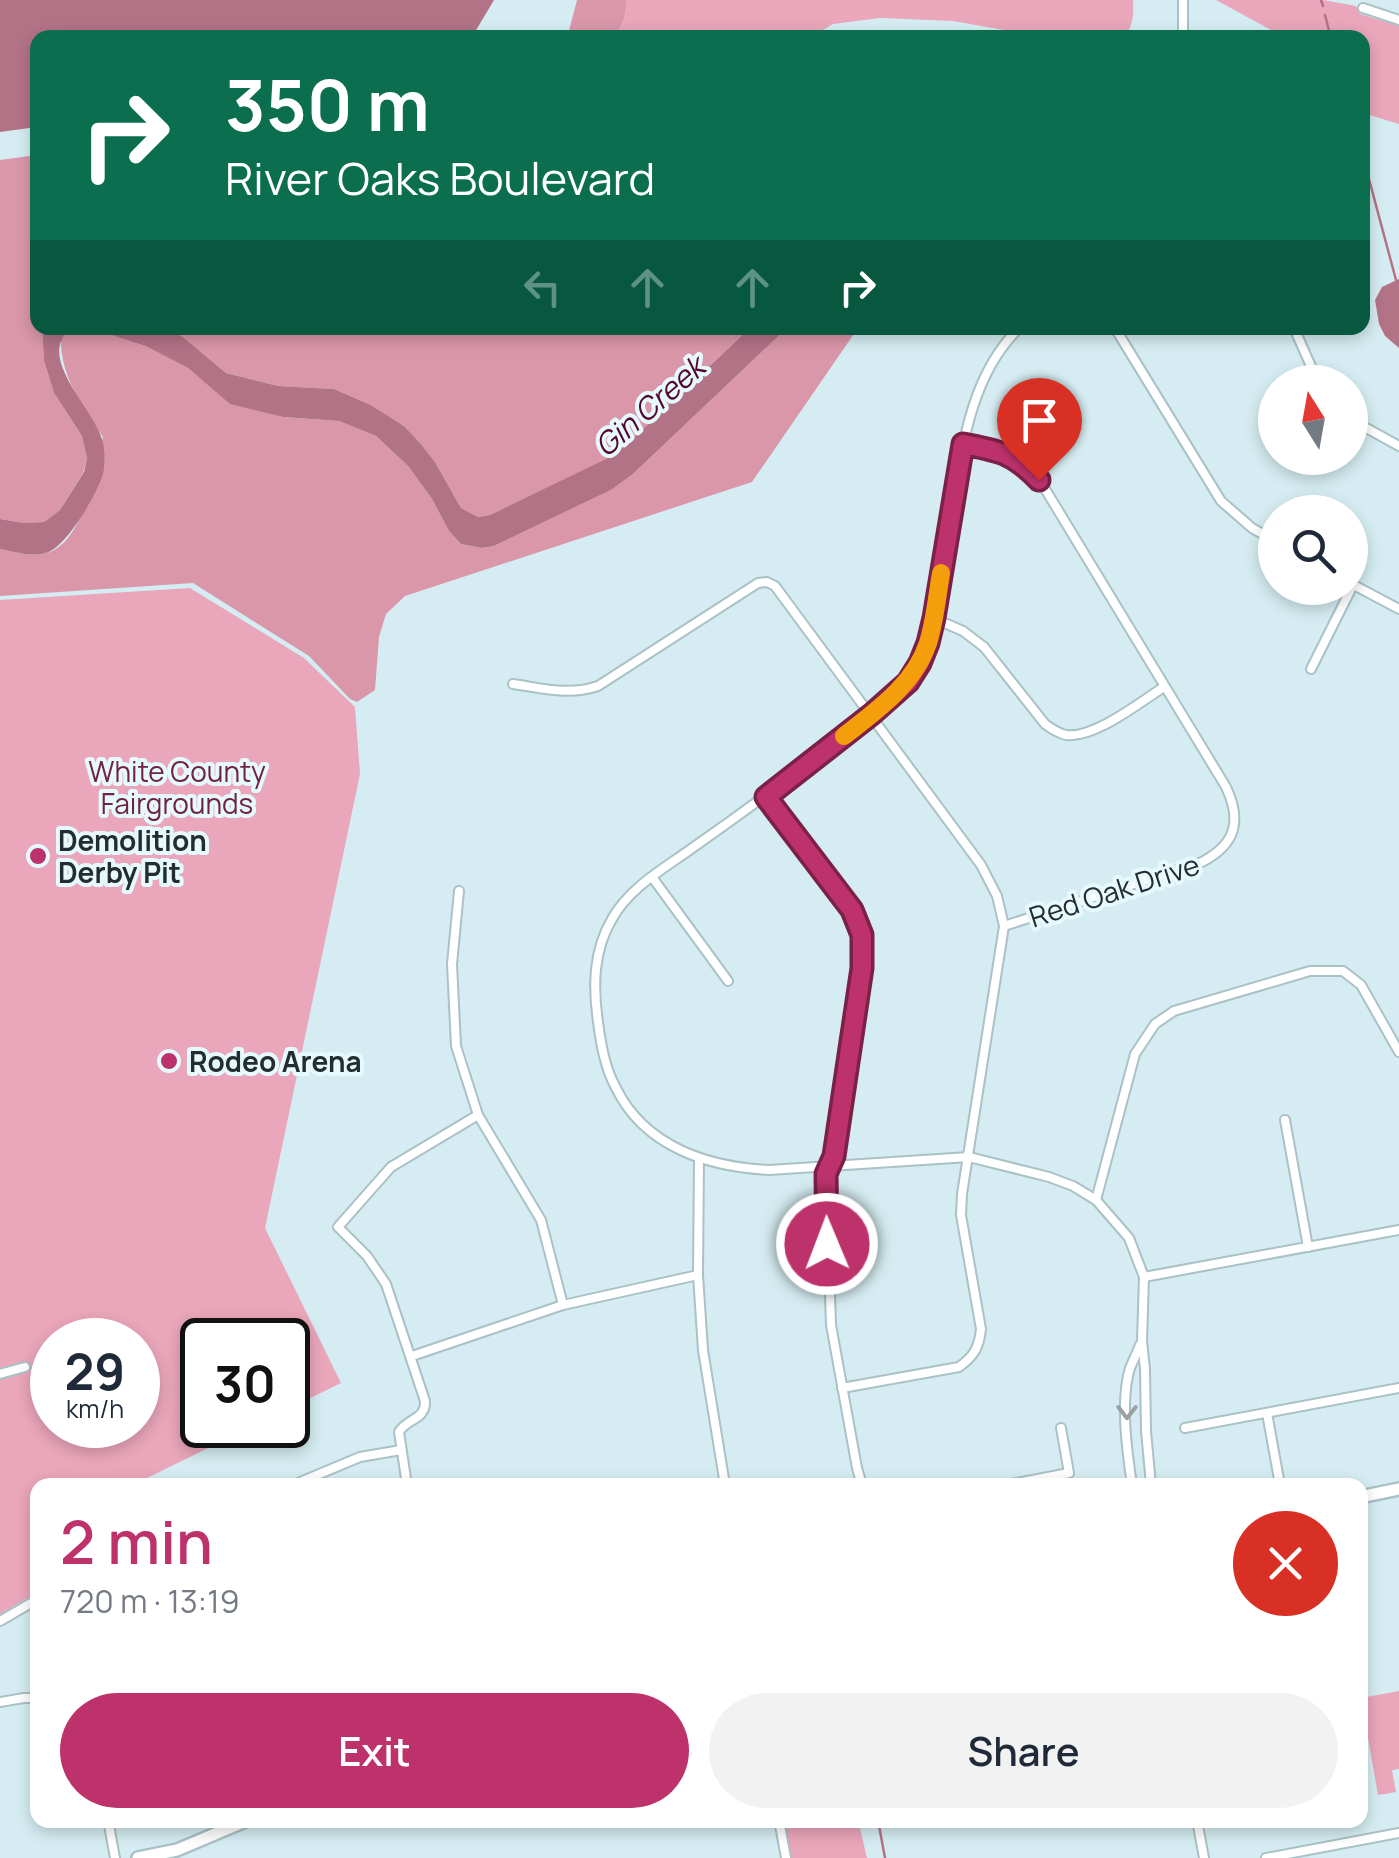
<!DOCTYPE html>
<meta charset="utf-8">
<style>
:root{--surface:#fff;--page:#f2f2f3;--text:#1f2937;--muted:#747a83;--accent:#bd326b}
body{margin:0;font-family:Manrope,sans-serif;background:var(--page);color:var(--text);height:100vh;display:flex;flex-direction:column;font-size:38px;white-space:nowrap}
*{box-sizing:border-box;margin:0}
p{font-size:32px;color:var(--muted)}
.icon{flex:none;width:55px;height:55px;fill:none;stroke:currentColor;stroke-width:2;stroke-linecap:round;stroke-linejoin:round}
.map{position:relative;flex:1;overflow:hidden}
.details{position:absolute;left:30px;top:1478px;width:1338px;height:350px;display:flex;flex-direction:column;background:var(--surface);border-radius:20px;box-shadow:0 5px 15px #0003}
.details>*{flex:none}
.guide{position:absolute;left:30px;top:30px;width:1340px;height:305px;border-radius:20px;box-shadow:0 5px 15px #0003;background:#0b6e4f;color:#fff;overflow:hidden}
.needle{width:65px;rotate:349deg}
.controls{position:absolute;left:1258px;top:365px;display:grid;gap:20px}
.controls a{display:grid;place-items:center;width:110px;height:110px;border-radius:50%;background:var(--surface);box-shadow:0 5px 15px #0003;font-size:50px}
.speed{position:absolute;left:30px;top:1318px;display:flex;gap:20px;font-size:50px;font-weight:700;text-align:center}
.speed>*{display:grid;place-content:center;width:130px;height:130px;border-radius:50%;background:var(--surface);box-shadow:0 5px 15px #0003;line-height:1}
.speed small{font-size:25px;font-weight:400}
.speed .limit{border:5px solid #111;border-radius:15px;background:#fff;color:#111}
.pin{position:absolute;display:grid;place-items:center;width:85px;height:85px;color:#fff;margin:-102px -42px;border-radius:50% 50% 50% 0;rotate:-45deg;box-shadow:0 0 10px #0007}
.pin .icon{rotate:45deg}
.me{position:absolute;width:110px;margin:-55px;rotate:359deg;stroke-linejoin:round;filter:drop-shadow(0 0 8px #0008)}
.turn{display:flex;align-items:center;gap:35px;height:210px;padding:0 30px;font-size:45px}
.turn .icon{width:130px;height:130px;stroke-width:2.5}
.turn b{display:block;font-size:70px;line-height:85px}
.lanes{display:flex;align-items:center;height:95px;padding:0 30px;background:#0003;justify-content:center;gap:50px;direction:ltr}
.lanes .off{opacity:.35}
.round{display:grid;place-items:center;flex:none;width:105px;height:105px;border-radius:52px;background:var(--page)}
.headline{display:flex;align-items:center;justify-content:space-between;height:170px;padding:0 30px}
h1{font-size:60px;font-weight:600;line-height:75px;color:var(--accent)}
.button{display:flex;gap:20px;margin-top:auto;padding:20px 30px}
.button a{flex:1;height:115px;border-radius:60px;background:var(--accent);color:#fff;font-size:40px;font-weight:600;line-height:115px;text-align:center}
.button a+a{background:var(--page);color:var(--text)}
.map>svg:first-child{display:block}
.green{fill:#eaa6ba;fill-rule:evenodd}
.forest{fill:#da97aa}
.water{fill:#b37387}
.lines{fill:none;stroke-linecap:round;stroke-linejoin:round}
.stream{stroke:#b37387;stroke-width:2.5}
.street-casing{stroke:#aac1c6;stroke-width:12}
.secondary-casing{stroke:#aac1c6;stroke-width:16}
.street{stroke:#fff;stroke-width:8}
.secondary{stroke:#fff;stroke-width:11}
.oneway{stroke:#9ca0a1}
.route-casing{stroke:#7b2046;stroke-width:25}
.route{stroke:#bd326b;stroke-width:18}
.slow{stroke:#f59e0b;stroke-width:18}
.poi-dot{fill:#bd326b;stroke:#e6f9fd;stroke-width:4}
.labels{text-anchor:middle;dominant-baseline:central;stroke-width:8;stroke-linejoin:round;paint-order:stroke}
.park-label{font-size:28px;fill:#712241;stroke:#e6f9fd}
.poi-label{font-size:28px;font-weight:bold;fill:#232c2e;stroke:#e6f9fd;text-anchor:start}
.street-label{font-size:28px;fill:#232c2e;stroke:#e6f9fd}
.water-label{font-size:30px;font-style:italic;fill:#55052a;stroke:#e6f9fd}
</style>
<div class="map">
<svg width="1399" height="1858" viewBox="0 0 1399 1858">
<rect width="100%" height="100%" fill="#d5edf2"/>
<g class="green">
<path d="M627,0H1133C1134,14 1133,27 1124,37H1044L953,21L880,18L833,24L811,37L616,38L624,19Z"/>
<path d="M1216,0H1323L1356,6L1360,14L1399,26V124L1363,113L1362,38L1284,37Z"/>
<path d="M190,588L304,658L355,707L360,774L265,1228L341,1383L288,1409V1340H202V1425H255L141,1481L139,1485H38L37,1593L0,1614V600ZM52,1340H138V1425H52Z"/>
<path d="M1399,1691V1769L1392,1770L1396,1792L1378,1795L1361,1698Z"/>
<path d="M783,1820H858L867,1858H790Z"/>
</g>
<g class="forest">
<path d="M577,0H627L624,19L616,37L567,38Z"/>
<path d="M37,155L38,328H42L44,361L54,393L82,436L87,458L83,473L60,510L44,522L24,523L0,519V160Z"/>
<path d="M69,328H90L146,345L188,368L231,404L283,417L339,421L376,436L408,466L432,499L449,531L461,544L482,548L494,546L611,490L633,474L787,328H858L752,482L405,596L386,614L379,637L375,690L357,702L350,699L309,656L193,583L0,596V549C15,552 32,557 47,553C84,542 95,470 103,437C83,406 60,377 61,338Z"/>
<path d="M166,328H596L632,332L643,328H750L628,443L607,459L490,515L478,517L461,508L435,462L421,444L404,426L371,405L334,389L278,386L226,373L183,337Z"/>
</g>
<g class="water">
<path d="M0,0H494L472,37L38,38L37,127L0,132Z"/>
<path d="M1399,279V348L1385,336L1379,324L1375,300L1382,287Z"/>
<path d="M42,328H72C32,356 98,412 103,443C105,452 105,465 103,474C97,494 66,548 46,553C31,557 15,552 0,549V519L24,523L44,522L60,510L84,472L87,458L82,436L54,393L44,361Z"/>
<path d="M90,328H166L183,337L226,373L278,386L334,389L371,405L404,426L421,444L435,462L461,508L478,517L490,515L606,459L628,443L750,328H787L633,474L611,490L494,546L482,548L461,544L449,531L432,499L408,466L376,436L339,421L283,417L230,404L188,368L146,346Z"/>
</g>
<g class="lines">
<g class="stream">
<path d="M1321,0L1323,6"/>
<path d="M1325,15L1331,38"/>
<path d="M1362,153L1396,280"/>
<path d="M878,1820L885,1858"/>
</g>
<defs>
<g id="street">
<path d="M1183,0V38"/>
<path d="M1363,8L1399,20"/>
<path d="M1019,328C972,374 963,442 953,504C946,542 940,580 933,618C929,640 923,662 908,681C889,704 862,722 839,740C790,778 741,814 691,849C663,869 629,888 612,919C593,951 593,987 598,1022C601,1045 605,1068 616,1088C645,1147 708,1167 769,1170L969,1157L1049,1177L1073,1186L1096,1200L1129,1238L1144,1277L1142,1341L1145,1369L1146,1431L1151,1485"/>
<path d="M1115,328L1221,501L1252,528L1275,541"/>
<path d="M1294,328L1318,382"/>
<path d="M1350,419L1399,446"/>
<path d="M963,443C999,451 1012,452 1039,479L1226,787C1242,821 1236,844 1202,862L1004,926"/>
<path d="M1350,583L1399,609"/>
<path d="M933,618L963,631L984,647L1045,724C1052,729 1057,733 1066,735C1094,739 1140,702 1164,687"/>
<path d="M1311,669L1353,585"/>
<path d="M513,684C542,688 569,696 598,686L758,583L767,582L775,586L981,865L997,896L1004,926L962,1194L961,1215L981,1329C979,1348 974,1356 959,1367L842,1388"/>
<path d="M766,797L852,910L861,935L862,967L834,1156L826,1175L831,1325L857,1468L862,1485"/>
<path d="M652,877L728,981"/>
<path d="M459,891L452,964L456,1046L478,1115L541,1220L563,1305"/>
<path d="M1285,1120L1308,1247"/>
<path d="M699,1159L698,1275L703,1350L725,1485"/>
<path d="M1096,1200L1135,1054L1155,1024L1174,1011L1310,971H1343L1361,985L1399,1052"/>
<path d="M1144,1277L1399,1230"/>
<path d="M412,1356L563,1305L698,1275"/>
<path d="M0,1374L25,1367"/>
<path d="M1267,1413L1280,1485"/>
<path d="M1185,1428L1399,1388"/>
<path d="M293,1485L360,1457L401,1450"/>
<path d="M407,1485L399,1432C407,1418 426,1420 425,1401L386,1284L367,1256L338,1227L391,1167L478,1115"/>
<path d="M1006,1485L1069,1473L1061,1428"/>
<path d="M1132,1485C1127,1451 1120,1401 1130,1368C1133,1361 1137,1353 1140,1345"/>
<path d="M0,1621L38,1599"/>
<path d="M0,1702L24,1698H38"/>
<path d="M108,1820L115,1858"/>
<path d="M779,1820L786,1858"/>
<path d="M1197,1820L1204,1858"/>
<path d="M1266,1858L1399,1833"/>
</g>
<g id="secondary">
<path d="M1360,1497L1399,1489"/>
<path d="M138,1858L177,1850L248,1820"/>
</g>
</defs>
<use href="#street" class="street-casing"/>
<use href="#secondary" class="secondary-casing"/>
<use href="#street" class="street"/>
<use href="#secondary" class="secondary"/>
</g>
<defs><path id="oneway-chevron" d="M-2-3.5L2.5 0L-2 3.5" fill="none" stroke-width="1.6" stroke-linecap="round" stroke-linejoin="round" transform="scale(2.5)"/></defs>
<use class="oneway" href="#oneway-chevron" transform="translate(1127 1412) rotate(90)"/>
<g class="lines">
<defs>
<path id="route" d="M827,1244L826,1174L834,1156L862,968V935L852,910L766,797L872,714L908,682L920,663L928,643L934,618L963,444C999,451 1012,452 1039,480"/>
</defs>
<use href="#route" class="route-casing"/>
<use href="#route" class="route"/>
<path class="slow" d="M844,736C876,711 914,685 928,643C935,621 937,596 941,573"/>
</g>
<g class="poi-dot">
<circle cx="38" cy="856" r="10"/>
<circle cx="169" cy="1061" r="10"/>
</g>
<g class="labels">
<g class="park-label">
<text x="177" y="771">White County<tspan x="177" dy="32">Fairgrounds</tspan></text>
</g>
<g class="poi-label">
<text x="58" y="840">Demolition<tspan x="58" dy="32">Derby Pit</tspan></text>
<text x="189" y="1061">Rodeo Arena</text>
</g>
<g class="street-label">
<text transform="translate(1114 890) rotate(-18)">Red Oak Drive</text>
</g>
<g class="water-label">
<text transform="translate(649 406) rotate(-41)">Gin Creek</text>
</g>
</g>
</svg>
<div class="controls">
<a><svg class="needle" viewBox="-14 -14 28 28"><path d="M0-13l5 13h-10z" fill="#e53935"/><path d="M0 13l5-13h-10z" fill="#747a83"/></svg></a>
<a><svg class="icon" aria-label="search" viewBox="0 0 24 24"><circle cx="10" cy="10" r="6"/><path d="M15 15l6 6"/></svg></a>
</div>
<div class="speed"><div>29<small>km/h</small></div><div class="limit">30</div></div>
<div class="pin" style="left:1039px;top:480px;background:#d93025"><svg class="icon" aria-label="arrive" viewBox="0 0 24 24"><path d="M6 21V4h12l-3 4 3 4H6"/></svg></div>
<svg class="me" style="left:827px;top:1244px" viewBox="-20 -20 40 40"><circle r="17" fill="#bd326b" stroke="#fff" stroke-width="3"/><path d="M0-11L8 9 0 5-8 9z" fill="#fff"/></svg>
<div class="guide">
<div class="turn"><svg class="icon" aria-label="right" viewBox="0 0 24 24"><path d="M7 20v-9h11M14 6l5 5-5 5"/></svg><div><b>350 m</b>River Oaks Boulevard</div></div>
<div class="lanes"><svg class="icon off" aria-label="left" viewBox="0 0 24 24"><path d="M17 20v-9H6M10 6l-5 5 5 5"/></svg><svg class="icon off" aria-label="ahead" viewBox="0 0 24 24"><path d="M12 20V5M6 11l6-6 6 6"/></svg><svg class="icon off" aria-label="ahead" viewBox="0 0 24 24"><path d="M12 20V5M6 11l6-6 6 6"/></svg><svg class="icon" aria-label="right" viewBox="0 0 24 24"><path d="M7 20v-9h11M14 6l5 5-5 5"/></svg></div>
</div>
<section class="details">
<div class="headline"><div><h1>2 min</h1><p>720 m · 13:19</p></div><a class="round" style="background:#d93025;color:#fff"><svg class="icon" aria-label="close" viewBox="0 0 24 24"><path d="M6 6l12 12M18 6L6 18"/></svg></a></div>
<div class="button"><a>Exit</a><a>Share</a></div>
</section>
</div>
